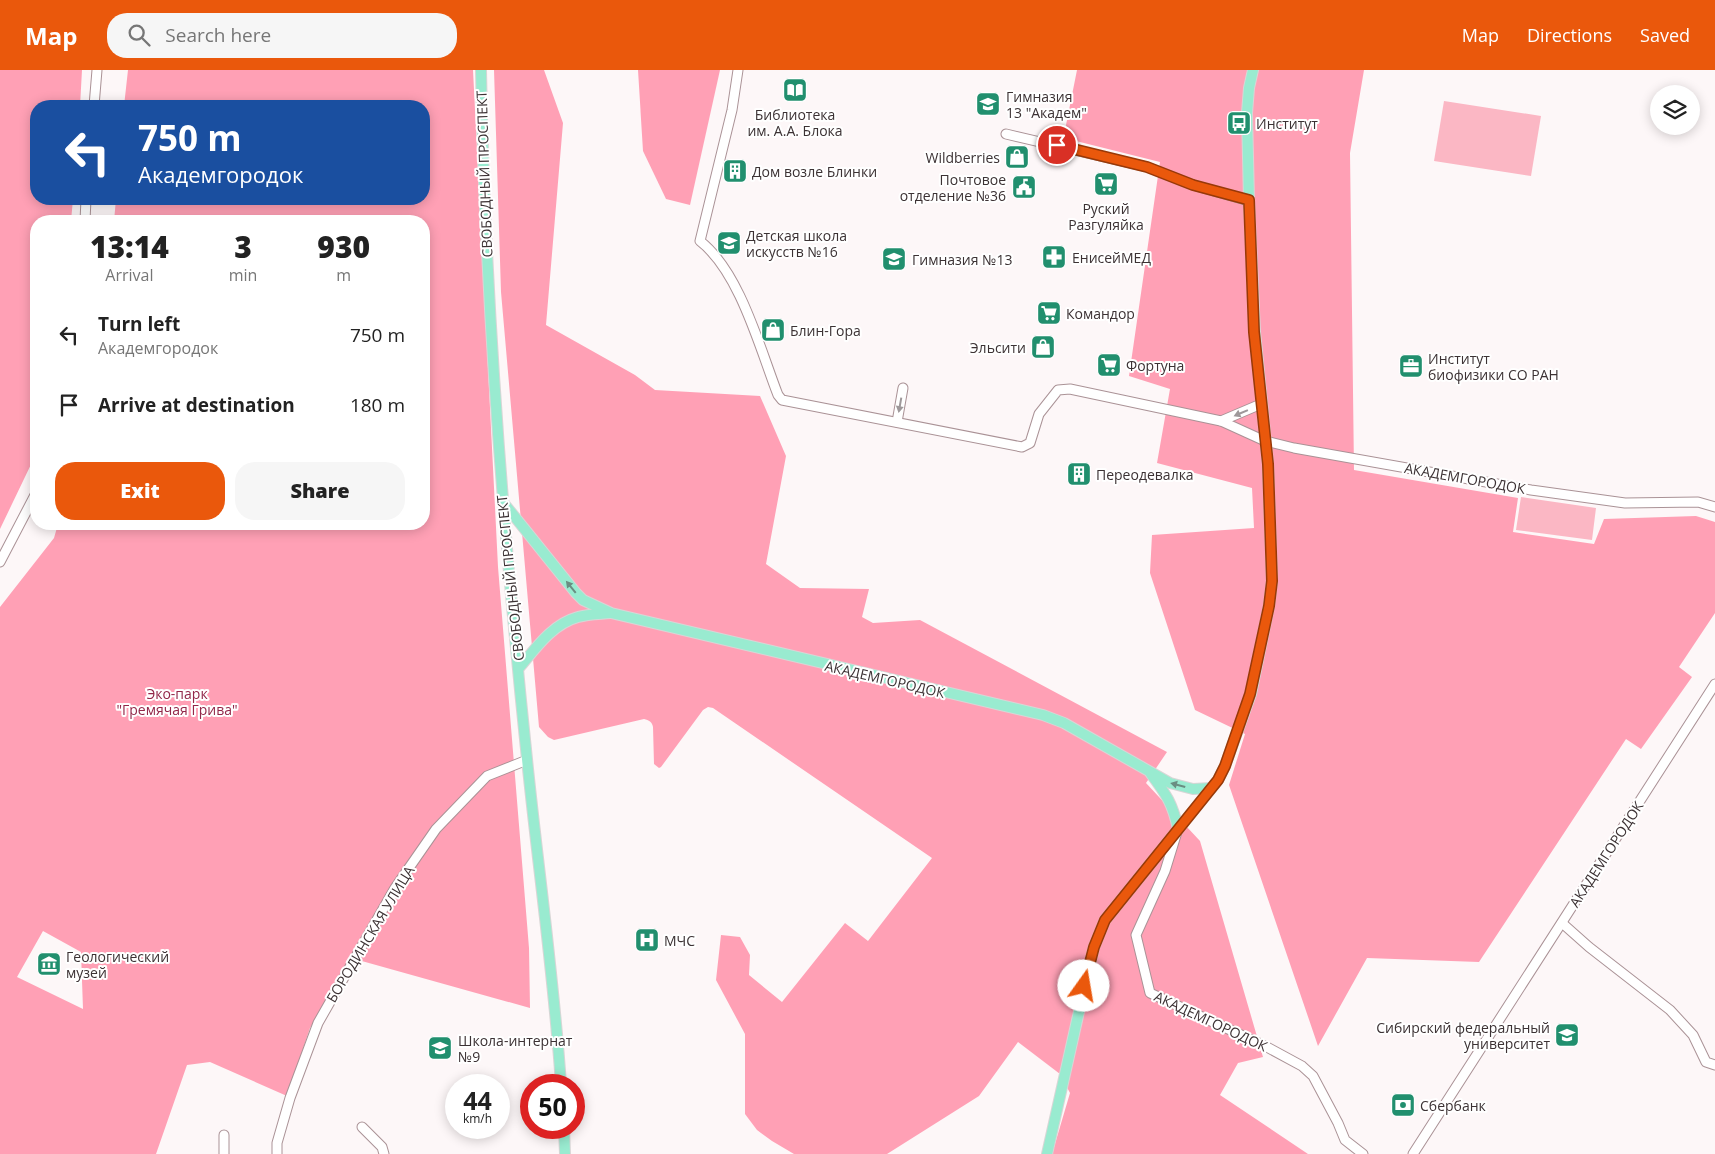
<!DOCTYPE html>
<meta charset="utf-8">
<style>
:root{--surface:#fff;--page:#f6f6f6;--text:#222;--muted:#767676;--accent:#ea580c}
body{margin:0;font-family:"Open Sans",sans-serif;background:var(--page);color:var(--text);height:100vh;display:flex;flex-direction:column;font-size:19px;white-space:nowrap}
*{box-sizing:border-box;margin:0}
p{font-size:16px;color:var(--muted)}
.icon{flex:none;width:28px;height:28px;fill:none;stroke:currentColor;stroke-width:2;stroke-linecap:round;stroke-linejoin:round}
.map{position:relative;flex:1;overflow:hidden}
.details{position:absolute;left:30px;top:145px;width:400px;height:315px;display:flex;flex-direction:column;background:var(--surface);border-radius:20px;box-shadow:0 2px 12px #0003}
.details>*{flex:none}
.banner{position:absolute;left:30px;top:30px;width:400px;height:105px;border-radius:20px;box-shadow:0 2px 12px #0003;background:#1a4fa0;color:#fff;overflow:hidden}
.tools{position:absolute;left:1650px;top:15px;display:grid;gap:10px}
.tools a{display:grid;place-items:center;width:50px;height:50px;border-radius:50%;background:var(--surface);box-shadow:0 2px 12px #0003;font-size:25px}
.speed{position:absolute;left:445px;top:1004px;display:flex;gap:10px;font-size:25px;font-weight:700;text-align:center}
.speed>*{display:grid;place-content:center;width:65px;height:65px;border-radius:50%;background:var(--surface);box-shadow:0 2px 12px #0003;line-height:1}
.speed small{font-size:12px;font-weight:400}
.speed .limit{border:8px solid #d22;background:#fff;color:#111}
.pin{position:absolute;display:grid;place-items:center;width:42px;height:42px;color:#fff;margin:-21px;border:2px solid #fff;border-radius:50%;box-shadow:0 1px 5px #0007}
.me{position:absolute;width:55px;margin:-28px;rotate:13deg;stroke-linejoin:round;filter:drop-shadow(0 0 4px #0008)}
.turn{display:flex;align-items:center;gap:18px;height:105px;padding:0 25px;font-size:22px}
.turn .icon{width:65px;height:65px;stroke-width:2.5}
.turn b{display:block;font-size:35px;line-height:42px}
.eta{display:flex;justify-content:space-evenly;align-items:center;height:85px;text-align:center}
.eta b{font-size:30px;font-weight:800;line-height:35px}
.primary-button{display:flex;gap:10px;margin-top:auto;padding:10px 25px}
.primary-button a{flex:1;height:58px;border-radius:20px;background:var(--accent);color:#fff;font-size:20px;font-weight:800;line-height:58px;text-align:center}
.primary-button a+a{background:var(--page);color:var(--text)}
ul{padding:0;list-style:none}
li{display:flex;align-items:center;gap:15px;height:70px;padding:0 25px}
li div{flex:1}
li b{display:block;font-size:19px}
li em{font-style:normal}
header{display:flex;align-items:center;gap:30px;box-sizing:border-box;height:70px;padding:0 25px;background:var(--accent);color:#fff}
header strong{font-size:24px}
nav{display:flex;gap:28px;margin-inline-start:auto;font-size:18px}
.search{width:350px;height:45px;background:var(--page);display:flex;align-items:center;gap:12px;box-sizing:border-box;padding:0 18px;border-radius:20px;color:var(--muted);font-size:19px}
.map>svg:first-child{display:block}
.green{fill:#fbb7c4}
.forest{fill:#ffa0b5;fill-rule:evenodd}
.lines{fill:none;stroke-linecap:round;stroke-linejoin:round}
.minor-casing{stroke:#aa9296;stroke-width:11}
.major-casing{stroke:#d8d6d6;stroke-width:12}
.minor{stroke:#fff;stroke-width:9}
.major{stroke:#99ebd0;stroke-width:10}
.oneway{fill:#9e989a}
.oneway2{fill:#6a8e82}
.route-casing{stroke:#983908;stroke-width:12}
.route{stroke:#ea580c;stroke-width:9}
.labels{text-anchor:middle;dominant-baseline:central;stroke-width:4;stroke-linejoin:round;paint-order:stroke}
.poi-label{font-size:14px;fill:#3c3234;stroke:#fff;text-anchor:start}
.street-label{font-size:14px;fill:#3c3234;stroke:#fff}
.park-label{font-size:14px;fill:#922749;stroke:#fff}
</style>
<header>
<strong>Map</strong>
<div class="search"><svg class="icon" aria-label="search" viewBox="0 0 24 24"><circle cx="10" cy="10" r="6"/><path d="M15 15l6 6"/></svg>Search here</div>
<nav><a>Map</a><a>Directions</a><a>Saved</a></nav>
</header>
<div class="map">
<svg width="1715" height="1084" viewBox="0 0 1715 1084">
<rect width="100%" height="100%" fill="#fdf7f8"/>
<g class="green">
<path d="M1444,31L1541,46L1531,106L1434,91Z"/>
<path d="M1521,427L1596,438L1592,470L1516,460Z"/>
</g>
<g class="forest">
<path d="M0,0H82L80,36H36V129H73L71,151H36V384L0,459Z"/>
<path d="M128,0H473L498,497L529,878L530,938L351,888L310,958L287,1026L210,992L187,995L156,1084H0V537L54,468L58,454H424V151H114L116,129H424V36H124ZM43,861L81,882L83,939L17,907Z"/>
<path d="M494,0H544L563,53L546,255L635,305L655,320L760,326L786,386L766,494L800,518L869,519L862,547L873,553L920,550L1167,682L1146,713L1200,771L1263,987L1238,993L1220,1025L1308,1084H1052L1070,1023L1060,1004L1018,972L979,1026L887,1084H794L772,1071L757,1060L745,1044V964L716,910L721,865L740,867L750,885L749,905L782,932L845,853L868,871L932,788L713,638L708,637L703,640L661,697L659,698L654,694L653,657C652,652 649,650 644,649L554,670L548,667L539,657L501,222Z"/>
<path d="M638,0H720L690,135L666,129L643,81Z"/>
<path d="M1077,0H1364L1350,83L1354,400L1518,428L1513,462L1594,474L1604,449L1696,446L1715,452V543L1679,597L1692,607L1641,679L1626,669L1479,892L1367,888L1318,976L1229,715L1245,664L1195,640L1150,503L1152,465L1254,458L1252,418L1157,393L1170,319L1129,306L1160,92L1068,69L1066,55Z"/>
</g>
<g class="lines">
<defs>
<g id="minor">
<path d="M738,0L732,40L700,171C740,202 760,279 778,325L782,330L1022,377L1030,373L1039,344L1058,320L1070,319L1221,351L1265,371L1294,378L1531,420L1625,433L1698,432L1715,437"/>
<path d="M94,36L97,0"/>
<path d="M1006,64L1147,97L1193,115L1249,131"/>
<path d="M85,151L86,129"/>
<path d="M1221,351L1261,334"/>
<path d="M897,352L903,318"/>
<path d="M0,492L36,423"/>
<path d="M1177,762L1165,801L1136,865L1150,923L1265,976L1302,996L1313,1006L1338,1053L1345,1070L1363,1084"/>
<path d="M1562,853L1589,877L1670,940L1693,965L1706,992L1715,995"/>
<path d="M362,1057L382,1077L384,1084"/>
<path d="M224,1084V1065"/>
<path d="M277,1084V1073L290,1028L318,953L395,818L436,759L487,706L527,690"/>
<path d="M1413,1084L1715,614"/>
</g>
<g id="major">
<path d="M481,0C485,231 503,460 527,689C538,798 554,906 561,1015"/>
<path d="M502,431L576,523L583,530L611,543L1043,645L1064,653L1170,713L1193,719L1211,718"/>
<path d="M519,598C535,579 552,554 578,547C588,544 600,544 610,543"/>
<path d="M1151,704C1166,724 1173,734 1178,759"/>
<path d="M564,1058L565,1084"/>
<path d="M1047,1084L1089,897L1094,877L1105,850L1218,710L1225,696L1251,624L1269,536L1272,511L1268,394L1255,262L1249,131L1247,43L1249,18L1253,0"/>
</g>
</defs>
<use href="#minor" class="minor-casing"/>
<use href="#major" class="major-casing"/>
<use href="#minor" class="minor"/>
<use href="#major" class="major"/>
</g>
<defs><path id="oneway-solid" d="M-6-.8H1V-3.2L6.5 0L1 3.2V.8H-6Z" transform="scale(1.25)"/></defs>
<g class="oneway">
<use href="#oneway-solid" transform="translate(900 335) rotate(100)"/>
<use href="#oneway-solid" transform="translate(1241 343) rotate(157)"/>
</g>
<g class="oneway2">
<use href="#oneway-solid" transform="translate(571 517) rotate(-129)"/>
<use href="#oneway-solid" transform="translate(1178 715) rotate(-165)"/>
</g>
<g class="lines">
<defs>
<path id="route" d="M1057,75L1147,97L1193,115L1249,130L1254,262L1268,394L1272,511L1269,536L1250,624L1225,696L1218,710L1105,850L1094,877L1084,916"/>
</defs>
<use href="#route" class="route-casing"/>
<use href="#route" class="route"/>
</g>
<defs>
<symbol id="library-square" viewBox="-11 -11 22 22"><rect x="-9" y="-9" width="18" height="18" rx="4" fill="#218f6e" stroke="#fff"/><path d="M-6-4Q-3-5.5-.7-3.5V5Q-3 3-6 4ZM6-4Q3-5.5 .7-3.5V5Q3 3 6 4Z" fill="#fff"/></symbol>
<symbol id="school-square" viewBox="-11 -11 22 22"><rect x="-9" y="-9" width="18" height="18" rx="4" fill="#218f6e" stroke="#fff"/><path d="M0-5L7-2L0 1L-7-2ZM-4 1L0 2.5L4 1V4Q0 6-4 4Z" fill="#fff"/></symbol>
<symbol id="bus-square" viewBox="-11 -11 22 22"><rect x="-9" y="-9" width="18" height="18" rx="4" fill="#218f6e" stroke="#fff"/><path d="M-5-6H5V4H4V6H2V4H-2V6H-4V4H-5ZM-3.5-4V0h7V-4ZM-3.5 1.2v1.5H-2V1.2ZM2 1.2v1.5H3.5V1.2Z" fill="#fff"/></symbol>
<symbol id="shop-square" viewBox="-11 -11 22 22"><rect x="-9" y="-9" width="18" height="18" rx="4" fill="#218f6e" stroke="#fff"/><path d="M-5-2.5h2.3a2.7 3.5 0 0 1 5.4 0H5L5.5 6h-11ZM-1.5-2.5h3a1.5 2.3 0 0 0-3 0Z" fill="#fff"/></symbol>
<symbol id="building-square" viewBox="-11 -11 22 22"><rect x="-9" y="-9" width="18" height="18" rx="4" fill="#218f6e" stroke="#fff"/><path d="M-4-6H4V6H1V3H-1V6H-4ZM-2.5-4.3h1.7v1.8h-1.7ZM.8-4.3h1.7v1.8H.8ZM-2.5-1h1.7V.8h-1.7ZM.8-1h1.7V.8H.8Z" fill="#fff"/></symbol>
<symbol id="supermarket-square" viewBox="-11 -11 22 22"><rect x="-9" y="-9" width="18" height="18" rx="4" fill="#218f6e" stroke="#fff"/><path d="M-6-5.5h2.5l.6 2H6L4.5 2H-2.5L-4.4-4H-6ZM-1.5 3.2a1.3 1.3 0 1 0 .1 0ZM3 3.2a1.3 1.3 0 1 0 .1 0Z" fill="#fff"/></symbol>
<symbol id="civic-square" viewBox="-11 -11 22 22"><rect x="-9" y="-9" width="18" height="18" rx="4" fill="#218f6e" stroke="#fff"/><path d="M-.6-6.5H3V-4.5H.6V-3L4-1V1h2V6H-6V1h2V-1L-.6-3ZM-1.2 2.5V6h2.4V2.5Z" fill="#fff"/></symbol>
<symbol id="pharmacy-square" viewBox="-11 -11 22 22"><rect x="-9" y="-9" width="18" height="18" rx="4" fill="#218f6e" stroke="#fff"/><path d="M-2-6h4v4h4v4h-4v4h-4v-4h-4v-4h4Z" fill="#fff"/></symbol>
<symbol id="office-square" viewBox="-11 -11 22 22"><rect x="-9" y="-9" width="18" height="18" rx="4" fill="#218f6e" stroke="#fff"/><path d="M-6-3h4V-5.5h4V-3h4V5H-6ZM-1-4.5V-3h2v-1.5ZM-6 0V1H6V0Z" fill="#fff"/></symbol>
<symbol id="hospital-square" viewBox="-11 -11 22 22"><rect x="-9" y="-9" width="18" height="18" rx="4" fill="#218f6e" stroke="#fff"/><path d="M-5-5h3v3.5h4V-5h3V5h-3V1.5h-4V5h-3Z" fill="#fff"/></symbol>
<symbol id="museum-square" viewBox="-11 -11 22 22"><rect x="-9" y="-9" width="18" height="18" rx="4" fill="#218f6e" stroke="#fff"/><path d="M0-6L6-3V-2H-6V-3ZM-5-1h2V3h-2ZM-1-1h2V3h-2ZM3-1h2V3H3ZM-6 4H6V6H-6Z" fill="#fff"/></symbol>
<symbol id="university-square" viewBox="-11 -11 22 22"><rect x="-9" y="-9" width="18" height="18" rx="4" fill="#218f6e" stroke="#fff"/><path d="M0-5L7-2L0 1L-7-2ZM-4 1L0 2.5L4 1V4Q0 6-4 4Z" fill="#fff"/></symbol>
<symbol id="bank-square" viewBox="-11 -11 22 22"><rect x="-9" y="-9" width="18" height="18" rx="4" fill="#218f6e" stroke="#fff"/><path d="M-6-4H6V4H-6ZM0-2.3a2.3 2.3 0 1 0 0 4.6a2.3 2.3 0 1 0 0-4.6Z" fill="#fff"/></symbol>
</defs>
<g fill-rule="evenodd">
<use href="#library-square" x="781" y="6" width="28" height="28"/>
<use href="#school-square" x="974" y="20" width="28" height="28"/>
<use href="#bus-square" x="1225" y="39" width="28" height="28"/>
<use href="#shop-square" x="1003" y="73" width="28" height="28"/>
<use href="#building-square" x="721" y="87" width="28" height="28"/>
<use href="#supermarket-square" x="1092" y="100" width="28" height="28"/>
<use href="#civic-square" x="1010" y="103" width="28" height="28"/>
<use href="#school-square" x="715" y="159" width="28" height="28"/>
<use href="#pharmacy-square" x="1040" y="173" width="28" height="28"/>
<use href="#school-square" x="880" y="175" width="28" height="28"/>
<use href="#supermarket-square" x="1035" y="229" width="28" height="28"/>
<use href="#shop-square" x="759" y="246" width="28" height="28"/>
<use href="#shop-square" x="1029" y="263" width="28" height="28"/>
<use href="#supermarket-square" x="1095" y="281" width="28" height="28"/>
<use href="#office-square" x="1397" y="282" width="28" height="28"/>
<use href="#building-square" x="1065" y="390" width="28" height="28"/>
<use href="#hospital-square" x="633" y="856" width="28" height="28"/>
<use href="#museum-square" x="35" y="880" width="28" height="28"/>
<use href="#university-square" x="1553" y="951" width="28" height="28"/>
<use href="#school-square" x="426" y="964" width="28" height="28"/>
<use href="#bank-square" x="1389" y="1021" width="28" height="28"/>
</g>
<g class="labels">
<g class="poi-label">
<text x="1006" y="26">Гимназия<tspan x="1006" dy="16">13 "Академ"</tspan></text>
<text x="795" y="44" text-anchor="middle">Библиотека<tspan x="795" dy="16">им. А.А. Блока</tspan></text>
<text x="1256" y="53">Институт</text>
<text x="1000" y="87" text-anchor="end">Wildberries</text>
<text x="752" y="101">Дом возле Блинки</text>
<text x="1006" y="109" text-anchor="end">Почтовое<tspan x="1006" dy="16">отделение №36</tspan></text>
<text x="1106" y="138" text-anchor="middle">Руский<tspan x="1106" dy="16">Разгуляйка</tspan></text>
<text x="746" y="165">Детская школа<tspan x="746" dy="16">искусств №16</tspan></text>
<text x="1072" y="187">ЕнисейМЕД</text>
<text x="912" y="189">Гимназия №13</text>
<text x="1066" y="243">Командор</text>
<text x="790" y="260">Блин-Гора</text>
<text x="1026" y="277" text-anchor="end">Эльсити</text>
<text x="1428" y="288">Институт<tspan x="1428" dy="16">биофизики СО РАН</tspan></text>
<text x="1126" y="295">Фортуна</text>
<text x="1096" y="404">Переодевалка</text>
<text x="664" y="870">МЧС</text>
<text x="66" y="886">Геологический<tspan x="66" dy="16">музей</tspan></text>
<text x="1550" y="957" text-anchor="end">Сибирский федеральный<tspan x="1550" dy="16">университет</tspan></text>
<text x="458" y="970">Школа-интернат<tspan x="458" dy="16">№9</tspan></text>
<text x="1420" y="1035">Сбербанк</text>
</g>
<g class="street-label">
<text transform="translate(484 104) rotate(-92)">СВОБОДНЫЙ ПРОСПЕКТ</text>
<text transform="translate(1465 408) rotate(10)">АКАДЕМГОРОДОК</text>
<text transform="translate(510 508) rotate(-96)">СВОБОДНЫЙ ПРОСПЕКТ</text>
<text transform="translate(885 609) rotate(13)">АКАДЕМГОРОДОК</text>
<text transform="translate(1606 784) rotate(-57)">АКАДЕМГОРОДОК</text>
<text transform="translate(370 864) rotate(-59)">БОРОДИНСКАЯ УЛИЦА</text>
<text transform="translate(1211 951) rotate(25)">АКАДЕМГОРОДОК</text>
</g>
<g class="park-label">
<text x="177" y="623">Эко-парк<tspan x="177" dy="16">"Гремячая Грива"</tspan></text>
</g>
</g>
</svg>
<div class="tools">
<a><svg class="icon" aria-label="layers" viewBox="0 0 24 24"><path d="M12 4l9 5-9 5-9-5zM3 14l9 5 9-5"/></svg></a>
</div>
<div class="speed"><div>44<small>km/h</small></div><div class="limit">50</div></div>
<div class="pin" style="left:1057px;top:75px;background:#d93025"><svg class="icon" aria-label="arrive" viewBox="0 0 24 24"><path d="M6 21V4h12l-3 4 3 4H6"/></svg></div>
<svg class="me" style="left:1084px;top:916px" viewBox="-20 -20 40 40"><circle r="19" fill="#fff"/><path d="M0-13L10 11 0 6-10 11z" fill="#ea580c"/></svg>
<div class="banner">
<div class="turn"><svg class="icon" aria-label="left" viewBox="0 0 24 24"><path d="M17 20v-9H6M10 6l-5 5 5 5"/></svg><div><b>750 m</b>Академгородок</div></div>
</div>
<section class="details">
<div class="eta">
<div><b>13:14</b><p>Arrival</p></div>
<div><b>3</b><p>min</p></div>
<div><b>930</b><p>m</p></div>
</div>
<ul>
<li><svg class="icon" aria-label="left" viewBox="0 0 24 24"><path d="M17 20v-9H6M10 6l-5 5 5 5"/></svg><div><b>Turn left</b><p>Академгородок</p></div><em>750 m</em></li>
<li><svg class="icon" aria-label="arrive" viewBox="0 0 24 24"><path d="M6 21V4h12l-3 4 3 4H6"/></svg><div><b>Arrive at destination</b></div><em>180 m</em></li>
</ul>
<div class="primary-button"><a>Exit</a><a>Share</a></div>
</section>
</div>
